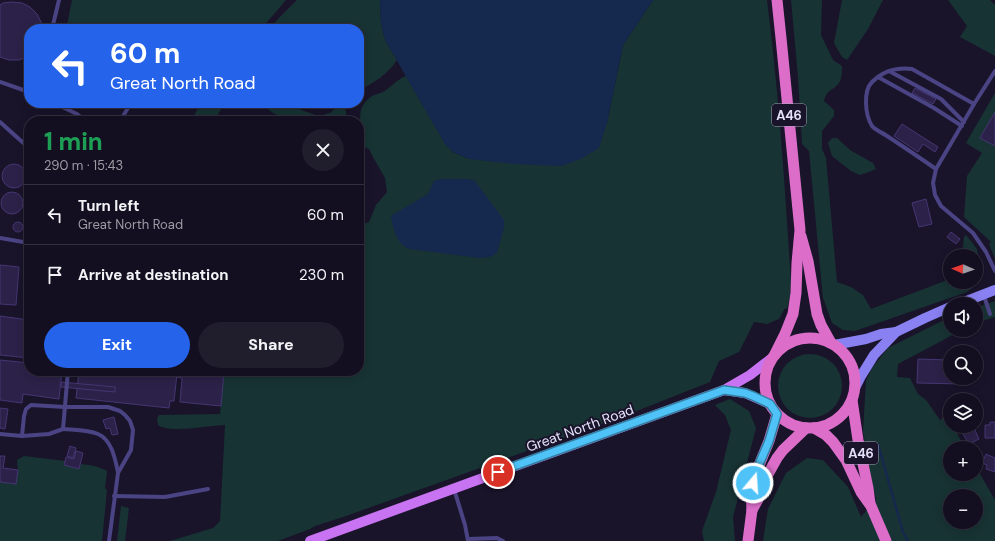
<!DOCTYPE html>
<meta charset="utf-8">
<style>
:root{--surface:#130f20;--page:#201d2d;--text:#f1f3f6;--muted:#9d9ca5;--line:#322f3e;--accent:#2563eb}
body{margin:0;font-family:"DM Sans",sans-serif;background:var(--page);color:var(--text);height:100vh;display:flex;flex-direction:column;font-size:15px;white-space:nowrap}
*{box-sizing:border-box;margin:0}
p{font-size:13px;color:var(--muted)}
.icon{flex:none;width:22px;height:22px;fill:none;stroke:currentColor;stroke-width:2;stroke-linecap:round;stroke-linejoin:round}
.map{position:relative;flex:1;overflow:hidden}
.drawer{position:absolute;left:24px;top:116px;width:340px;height:260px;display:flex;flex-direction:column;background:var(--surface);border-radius:16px;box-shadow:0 2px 10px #0003,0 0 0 1px var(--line)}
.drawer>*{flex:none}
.guide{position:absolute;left:24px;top:24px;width:340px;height:84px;border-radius:16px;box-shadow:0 2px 10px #0003,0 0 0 1px var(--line);background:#2563eb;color:#fff;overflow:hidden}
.needle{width:26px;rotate:272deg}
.tools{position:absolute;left:943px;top:249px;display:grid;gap:8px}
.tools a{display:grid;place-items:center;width:40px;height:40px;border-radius:50%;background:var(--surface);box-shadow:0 2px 10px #0003,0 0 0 1px var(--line);font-size:20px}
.pin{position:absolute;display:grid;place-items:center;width:34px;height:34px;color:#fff;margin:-17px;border:2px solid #fff;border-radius:50%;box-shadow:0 1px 4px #0007}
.me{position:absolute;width:44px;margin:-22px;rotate:18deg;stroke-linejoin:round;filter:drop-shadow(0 0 3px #0008)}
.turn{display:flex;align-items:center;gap:14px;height:84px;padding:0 20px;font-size:18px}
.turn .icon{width:52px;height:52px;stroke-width:2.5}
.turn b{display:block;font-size:28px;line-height:34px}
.round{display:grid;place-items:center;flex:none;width:42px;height:42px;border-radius:21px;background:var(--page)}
.overview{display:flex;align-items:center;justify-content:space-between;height:68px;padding:0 20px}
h1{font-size:24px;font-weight:800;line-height:30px;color:#1e9e55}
.button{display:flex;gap:8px;margin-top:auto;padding:8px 20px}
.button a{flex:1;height:46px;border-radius:24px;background:var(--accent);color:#fff;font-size:16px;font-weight:800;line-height:46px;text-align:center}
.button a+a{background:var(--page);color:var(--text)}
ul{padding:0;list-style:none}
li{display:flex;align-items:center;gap:12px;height:60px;padding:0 20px;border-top:1px solid var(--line)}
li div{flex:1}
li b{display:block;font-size:15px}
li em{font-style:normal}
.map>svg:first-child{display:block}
.green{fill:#183334;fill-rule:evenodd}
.water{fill:#15284d}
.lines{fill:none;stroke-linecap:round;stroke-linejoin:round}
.stream{stroke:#15284d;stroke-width:2.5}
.building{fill:#2c2249;stroke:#453673}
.service{stroke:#4a4484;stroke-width:4}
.secondary{stroke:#8981f2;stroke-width:10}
.primary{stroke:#c873f1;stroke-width:10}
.trunk{stroke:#dc6eca;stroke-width:11}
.route-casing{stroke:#337fa1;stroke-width:10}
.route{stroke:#4fc3f7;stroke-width:7}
.labels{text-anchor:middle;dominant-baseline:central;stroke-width:4;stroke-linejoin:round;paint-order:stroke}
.shield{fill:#19142a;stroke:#a8a4bd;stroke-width:1}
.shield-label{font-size:13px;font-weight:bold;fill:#e5e1fc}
.street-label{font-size:14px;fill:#e5e1fc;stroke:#19142a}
</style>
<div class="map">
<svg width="995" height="541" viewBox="0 0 995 541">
<rect width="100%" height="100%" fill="#19142a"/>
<g class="green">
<path d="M72,0H286L261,29H74L67,25Z"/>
<path d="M297,0H380L381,23L385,40L397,60C389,73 373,84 359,90V29H270L277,20Z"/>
<path d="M653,0H767C779,94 785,189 791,283L790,296L787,309L785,308L779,319L767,324L754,322L739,352L719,361L710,382L619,418L346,516L315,526L310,529L278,541H170L213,528L220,521L225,425C209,425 171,434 158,425L157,419L159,415L220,414L224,371H359V225L369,222L376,205L387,192L385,178L373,157L369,149L359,145C359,139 360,133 360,126C361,113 358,106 372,96C376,94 382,93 386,90C393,85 398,79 406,76L445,143L453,152L469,159L607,123L623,45Z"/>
<path d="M791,0H822L821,35L833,60L842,66C842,72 842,78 839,83C833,91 826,90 824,101L834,110V116L822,131V149L826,158L837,282L851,287L863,295L871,309L950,279V282H976V256H962L964,237L966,235L977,249L980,267L978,283L967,292L855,331L843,330L832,323L823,298L809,151L802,144L798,77Z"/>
<path d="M842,0H883L868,29L847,60L842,57L834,43Z"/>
<path d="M948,0H990L995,5V56L960,37L967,26Z"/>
<path d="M995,93V112L980,138L995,146V259L989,244L991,242L989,240L964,217L967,176L982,153L966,143Z"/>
<path d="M201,103H227L223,106L214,121H191Z"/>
<path d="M260,103H276L278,106C284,108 288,107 294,108C301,109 309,113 316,115V121C309,121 301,122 294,121C282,120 268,110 260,103Z"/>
<path d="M341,103C347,110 347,112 344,121H322L325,114L330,113Z"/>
<path d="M832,138H837L850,150L873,163L876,169L869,172L860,175L851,171L832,156L828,143Z"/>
<path d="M995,301V317L976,323V308Z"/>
<path d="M950,317V330H962L898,364L897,377L910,378L918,394L926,400L940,420L945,416L948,417L950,421V426H953L965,448H950V474H976V467L995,500V541H763L768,509L786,473L807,458L823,460L848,487L861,517L876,499L869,469L863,431L866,381L872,368L888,348ZM950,496H976V522H950Z"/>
<circle cx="810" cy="386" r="32"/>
<path d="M730,399L749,411L756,428L733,517L735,541H704L702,531L716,492L731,430L725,415L715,405Z"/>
<path d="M24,456L65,461L64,465L79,469L81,464C90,465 98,466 107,471L105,488L107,490L102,541H0V482L16,484L18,470L17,460Z"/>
<path d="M121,506L129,508L125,541H117Z"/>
</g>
<g class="water">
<path d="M380,0H653L623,45L607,123L599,148L581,159L561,166L515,164L469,159L453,152L445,144L385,40L381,23Z"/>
<path d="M441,179H469L475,181L504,220V227L497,253L490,257L479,258L410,249C408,248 406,248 404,246C396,241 392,224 391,216L428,194L434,181Z"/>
</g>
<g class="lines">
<path class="stream" d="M878,444L903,532L908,541"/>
</g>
<g class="building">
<path d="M12,2L22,3L30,7L37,14L41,22L42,29H29V56L19,60H9L0,57V5L3,3Z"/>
<path d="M915,88L936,99L933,104L912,93Z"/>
<path d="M995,112V146L980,138Z"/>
<path d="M902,124L938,147L935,152L923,144L918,152L894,136Z"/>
<circle cx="14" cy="176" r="12"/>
<circle cx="12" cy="203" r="11"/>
<path d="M926,199L932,224L919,227L912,203Z"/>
<circle cx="18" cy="227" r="5"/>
<path d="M951,232L960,239L956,244L947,237Z"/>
<path d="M0,265L19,267L16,305L0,304Z"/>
<path d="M0,316L29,320V358L0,355Z"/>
<path d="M918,359L950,360V378H962V384L917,383Z"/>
<path d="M0,360L29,363V371H62L59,399L23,394L22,403L0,400Z"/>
<path d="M79,371H151L177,374L174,401H170L169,408L76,398Z"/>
<path d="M177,371H224L221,406L180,402L182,378L176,377Z"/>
<path d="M61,382L115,387V392L61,387Z"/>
<path d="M0,408L8,409L5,429L0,428Z"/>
<path d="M114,417L118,434L112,435L110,428L106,429L103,420Z"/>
<path d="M990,422H995V438H985V425H990Z"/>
<path d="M974,428L979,439L969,444L963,434Z"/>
<path d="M70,446L76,448L73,458L67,456Z"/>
<path d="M76,451L83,453L79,469L64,465L66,457L74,459Z"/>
<path d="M986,454L995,458V472L986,469L987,465L982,463Z"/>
<path d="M0,456H5L3,468L18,470L16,484L0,482Z"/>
</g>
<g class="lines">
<g class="service">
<path d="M52,29L59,0"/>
<path d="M889,71L941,99L964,122"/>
<path d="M995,71L974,104L936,169L933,183L935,195L941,206L973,233L986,252L995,271"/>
<path d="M878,77L934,108L962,126"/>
<path d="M0,82L29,92"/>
<path d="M54,103L77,114L85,121"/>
<path d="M120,121L131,103"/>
<path d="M0,122L29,148"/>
<path d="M936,169C920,158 904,147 887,136C883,133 875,130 872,126C865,115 863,91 872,82C884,70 897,67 912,69L974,104"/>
<path d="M0,238L29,243V239"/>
<path d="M984,296L990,314"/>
<path d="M63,429C73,430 88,430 98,434C112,440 115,459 118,472"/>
<path d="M0,434L22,436L24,416L26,409L31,405L65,407H108L120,411L125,415L130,421L133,430L131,450L118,473L109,541"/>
<path d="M22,436L49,434L63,429L68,371"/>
<path d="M454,489L465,525L468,541"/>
<path d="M114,496L165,497L208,489"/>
<path d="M468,539L497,538L503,541"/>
</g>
<g class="secondary">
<path d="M959,304L995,290"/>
<path d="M834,345L866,339L881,334L896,332"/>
<path d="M855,388L861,376L874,355L896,332L925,318L950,307"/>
</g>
<g class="primary">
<path d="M724,390L745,393L770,404"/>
<path d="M310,541L724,390L750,375L772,358"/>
</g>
<g class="trunk">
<path d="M801,236L808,261L817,314L821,325L831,343"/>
<circle cx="810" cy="383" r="45"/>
<path d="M775,354L785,334L793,314L796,293L797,263L800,230L781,38L777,0"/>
<path d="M852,400L858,440L868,488L870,504"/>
<path d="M814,428L826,435L833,442L846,460L861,492L871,506L886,541"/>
<path d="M752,510L761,494L767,476L777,458L783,450L806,428"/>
<path d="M748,541L752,510L751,491L755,475L769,441L777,414"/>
</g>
</g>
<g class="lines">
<defs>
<path id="route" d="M498,472L724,390L745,393L753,396L770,404L777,414L769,441L760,462L753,483"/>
</defs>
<use href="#route" class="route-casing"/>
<use href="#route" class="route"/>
</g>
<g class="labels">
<g class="shield">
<rect x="772" y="104" width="34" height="22" rx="3"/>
<rect x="844" y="442" width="34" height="22" rx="3"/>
</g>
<g class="shield-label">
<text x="789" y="115">A46</text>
<text x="861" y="453">A46</text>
</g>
<g class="street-label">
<text transform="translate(580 428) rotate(-20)">Great North Road</text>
</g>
</g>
</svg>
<div class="tools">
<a><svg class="needle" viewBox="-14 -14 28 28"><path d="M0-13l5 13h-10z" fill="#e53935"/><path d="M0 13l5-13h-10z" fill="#9d9ca5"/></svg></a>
<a><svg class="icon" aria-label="sound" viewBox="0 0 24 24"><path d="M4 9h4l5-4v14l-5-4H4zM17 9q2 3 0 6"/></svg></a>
<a><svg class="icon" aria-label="search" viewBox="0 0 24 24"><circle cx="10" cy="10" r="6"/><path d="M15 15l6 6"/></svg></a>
<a><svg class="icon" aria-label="layers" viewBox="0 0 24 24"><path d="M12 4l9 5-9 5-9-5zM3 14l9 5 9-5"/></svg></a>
<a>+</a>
<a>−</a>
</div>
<div class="pin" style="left:498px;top:472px;background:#d93025"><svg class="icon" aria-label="arrive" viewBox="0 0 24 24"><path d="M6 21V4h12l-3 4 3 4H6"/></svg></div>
<svg class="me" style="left:753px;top:483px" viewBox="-20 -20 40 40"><circle r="17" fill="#4fc3f7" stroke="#fff" stroke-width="3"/><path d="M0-11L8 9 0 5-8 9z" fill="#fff"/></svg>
<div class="guide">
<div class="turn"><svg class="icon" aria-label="left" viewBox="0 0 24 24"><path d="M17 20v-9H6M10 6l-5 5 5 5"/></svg><div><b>60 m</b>Great North Road</div></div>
</div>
<section class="drawer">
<div class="overview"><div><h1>1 min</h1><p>290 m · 15:43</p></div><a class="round"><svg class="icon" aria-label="close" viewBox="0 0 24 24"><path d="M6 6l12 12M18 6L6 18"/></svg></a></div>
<ul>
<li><svg class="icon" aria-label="left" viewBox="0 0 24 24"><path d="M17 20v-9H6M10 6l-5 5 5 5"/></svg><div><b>Turn left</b><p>Great North Road</p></div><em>60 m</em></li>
<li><svg class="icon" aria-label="arrive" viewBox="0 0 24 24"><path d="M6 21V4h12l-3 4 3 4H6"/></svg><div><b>Arrive at destination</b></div><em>230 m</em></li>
</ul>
<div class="button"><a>Exit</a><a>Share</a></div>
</section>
</div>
